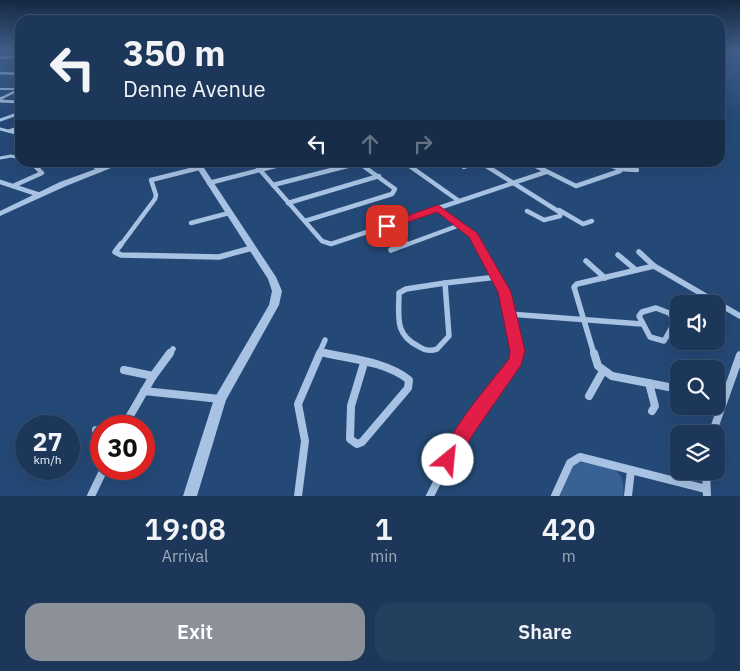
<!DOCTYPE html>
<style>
:root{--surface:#1c3759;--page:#253f5f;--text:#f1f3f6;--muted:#a0acba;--line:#3a516f;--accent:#8c9099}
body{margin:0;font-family:"IBM Plex Sans",sans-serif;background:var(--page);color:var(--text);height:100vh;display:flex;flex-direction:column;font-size:19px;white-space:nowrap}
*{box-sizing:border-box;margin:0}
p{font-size:16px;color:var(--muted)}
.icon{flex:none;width:28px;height:28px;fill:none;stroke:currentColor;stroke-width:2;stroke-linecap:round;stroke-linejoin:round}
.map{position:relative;height:496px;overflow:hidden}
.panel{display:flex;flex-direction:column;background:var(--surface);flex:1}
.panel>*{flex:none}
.top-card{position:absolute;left:15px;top:15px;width:710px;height:152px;border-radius:15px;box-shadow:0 5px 20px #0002,0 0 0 1px var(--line);background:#1c3759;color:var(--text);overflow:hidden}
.tools{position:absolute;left:670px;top:295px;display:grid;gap:10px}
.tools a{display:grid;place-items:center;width:55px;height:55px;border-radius:10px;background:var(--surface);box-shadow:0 5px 20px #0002,0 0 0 1px var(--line);font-size:25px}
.speed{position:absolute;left:15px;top:415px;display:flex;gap:10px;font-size:25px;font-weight:700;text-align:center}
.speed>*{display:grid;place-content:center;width:65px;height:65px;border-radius:50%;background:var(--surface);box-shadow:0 5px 20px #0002,0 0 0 1px var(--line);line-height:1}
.speed small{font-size:12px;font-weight:400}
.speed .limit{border:8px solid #d22;background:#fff;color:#111}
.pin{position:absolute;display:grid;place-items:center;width:42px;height:42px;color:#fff;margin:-21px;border-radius:10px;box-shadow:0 2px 8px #0006}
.me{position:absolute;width:55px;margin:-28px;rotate:28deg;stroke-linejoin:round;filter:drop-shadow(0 0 4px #0008)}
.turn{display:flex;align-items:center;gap:18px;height:105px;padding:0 25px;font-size:22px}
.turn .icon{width:65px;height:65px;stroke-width:2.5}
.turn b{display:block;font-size:35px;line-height:42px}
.lanes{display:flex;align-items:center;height:48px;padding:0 25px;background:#0003;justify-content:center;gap:25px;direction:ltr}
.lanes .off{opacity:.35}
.eta{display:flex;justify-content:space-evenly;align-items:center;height:85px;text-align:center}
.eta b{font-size:30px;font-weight:600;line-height:35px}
.button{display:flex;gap:10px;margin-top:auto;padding:10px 25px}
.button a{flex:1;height:58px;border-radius:15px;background:var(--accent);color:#fff;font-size:20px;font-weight:600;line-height:58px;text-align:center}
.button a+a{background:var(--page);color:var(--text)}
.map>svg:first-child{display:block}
.green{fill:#396294}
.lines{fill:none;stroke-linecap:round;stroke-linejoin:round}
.minor-far4{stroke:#a7c2e3;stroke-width:2.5}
.minor-far3{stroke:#a7c2e3;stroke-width:3}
.minor-far2{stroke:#a7c2e3;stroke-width:4.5}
.minor-far1{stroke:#a7c2e3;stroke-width:5.5}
.minor{stroke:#a7c2e3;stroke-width:8}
.tertiary{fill:#a7c2e3;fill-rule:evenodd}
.secondary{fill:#cfdff3;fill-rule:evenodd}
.route{fill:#e11d48;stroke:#92132f}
</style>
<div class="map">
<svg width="740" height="496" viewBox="0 0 740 496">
<rect width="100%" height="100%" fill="#254977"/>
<path class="green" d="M580,462L614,469C624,477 624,484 623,496H560L574,464Z"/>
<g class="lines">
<g class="minor-far4">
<path d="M0,58L20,56"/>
<path d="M0,73L20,74"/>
<path d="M0,99L20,89"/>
</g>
<g class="minor-far3">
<path d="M0,99L2,98"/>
<path d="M0,101L20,102"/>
<path d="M0,120L20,113"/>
<path d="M0,129L20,134"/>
<path d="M9,131L20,127"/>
<path d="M0,158L11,156L20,158"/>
<path d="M289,162H291"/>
<path d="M597,162H599"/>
</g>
<g class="minor-far2">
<path d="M89,162L100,170"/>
<path d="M253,162L322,241L331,244L546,172"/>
<path d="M404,162L459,201"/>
<path d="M480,162L561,213L560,216L544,220L527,211"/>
<path d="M528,162L576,186L620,171L616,167L597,162"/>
<path d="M464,167L478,162"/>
<path d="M620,169L637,170"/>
<path d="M0,182L40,195"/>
<path d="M209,183L291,162"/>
<path d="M273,185L359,163L395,189L392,194L305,221"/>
<path d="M13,186L42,173L31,162"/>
<path d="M288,203L379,176"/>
<path d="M438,208L475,237L480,246"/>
<path d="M559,210L583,224L592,221"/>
<path d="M191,223L229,213"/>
<path d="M120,246L155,199L156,195L151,180L199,168"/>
<path d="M403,246L460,225"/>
</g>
<g class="minor-far1">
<path d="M121,244L115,252L121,255L219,257L252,248"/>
<path d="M479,244L503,288L516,354"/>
<path d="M391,250L407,244"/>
<path d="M639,252L654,266L740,316"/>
<path d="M618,255L636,270"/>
<path d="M586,261L605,278"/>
<path d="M445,283L449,336L437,349C430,352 424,350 418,346C394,334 399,316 399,293L406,289Z"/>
<path d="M445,283L497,277"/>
<path d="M656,308L669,313L676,320L664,341L650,337L639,316L642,312Z"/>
<path d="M509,314L642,324"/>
<path d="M320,352L331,354"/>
<path d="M169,354L173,349"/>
<path d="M319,354L325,340"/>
<path d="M594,354L574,287L577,284L654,266"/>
</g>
<g class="minor">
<path d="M325,353C352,359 387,362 409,380L408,388L362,442L357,444L350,439L351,406L364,363"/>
<path d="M594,353L598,366L612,376L679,389"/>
<path d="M124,370L153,376"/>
<path d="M649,383L655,406L652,411"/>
<path d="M144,391L220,399"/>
<path d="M589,396L603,371"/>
<path d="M124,426L153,376L170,353"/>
<path d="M96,430H101"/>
<path d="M712,434L740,355"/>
<path d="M706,471L707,496"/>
<path d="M91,496L104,469"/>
<path d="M298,496L305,441L298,404L320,353"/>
<path d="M430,496L457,443L514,364L517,353"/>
<path d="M555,496L570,463L580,457L706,489"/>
<path d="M628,496L631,470"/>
</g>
<g class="tertiary">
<rect x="0" y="88" width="20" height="2"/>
<path d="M115,162H126L66,186L0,216V211L60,182Z"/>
<path d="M193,162H200L276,277L282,291L279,305L226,400L197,496H183L214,399L269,305L272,291L268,279Z"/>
</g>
<path class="secondary" d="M0,50H15L0,52Z"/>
</g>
<linearGradient id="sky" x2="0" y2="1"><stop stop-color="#142841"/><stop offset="0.42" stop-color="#405f8a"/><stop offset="1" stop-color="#405f8a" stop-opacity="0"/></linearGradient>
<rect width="740" height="120" fill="url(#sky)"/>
<path class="route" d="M438,205L477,233L511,292L525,351L521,365L473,434L455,467L448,469L442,467L439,460C455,423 484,391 509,359L510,351L498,292L469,237L437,212L391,228H384L382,226L384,224Z"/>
</svg>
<div class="tools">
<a><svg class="icon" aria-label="sound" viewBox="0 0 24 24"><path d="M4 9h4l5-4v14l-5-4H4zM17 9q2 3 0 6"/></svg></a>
<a><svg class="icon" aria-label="search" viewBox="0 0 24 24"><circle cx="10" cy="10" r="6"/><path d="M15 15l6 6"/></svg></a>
<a><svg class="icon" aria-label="layers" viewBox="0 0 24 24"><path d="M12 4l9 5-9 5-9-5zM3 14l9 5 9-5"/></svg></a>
</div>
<div class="speed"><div>27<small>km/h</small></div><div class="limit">30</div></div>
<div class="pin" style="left:387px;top:226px;background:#d93025"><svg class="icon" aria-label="arrive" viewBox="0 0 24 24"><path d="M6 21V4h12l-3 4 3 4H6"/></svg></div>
<svg class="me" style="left:448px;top:460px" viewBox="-20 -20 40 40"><circle r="19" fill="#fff"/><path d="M0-13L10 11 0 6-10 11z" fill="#e11d48"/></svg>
<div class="top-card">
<div class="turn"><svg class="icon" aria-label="left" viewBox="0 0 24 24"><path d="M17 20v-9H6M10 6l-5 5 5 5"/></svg><div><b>350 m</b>Denne Avenue</div></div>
<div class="lanes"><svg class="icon" aria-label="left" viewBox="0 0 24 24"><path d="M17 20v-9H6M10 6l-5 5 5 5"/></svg><svg class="icon off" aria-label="ahead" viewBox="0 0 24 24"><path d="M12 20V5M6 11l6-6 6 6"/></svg><svg class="icon off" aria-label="right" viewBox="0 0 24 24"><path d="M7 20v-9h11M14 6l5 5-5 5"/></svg></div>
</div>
</div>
<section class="panel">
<div class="eta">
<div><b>19:08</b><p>Arrival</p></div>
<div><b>1</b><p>min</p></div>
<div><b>420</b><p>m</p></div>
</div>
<div class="button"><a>Exit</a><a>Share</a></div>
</section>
